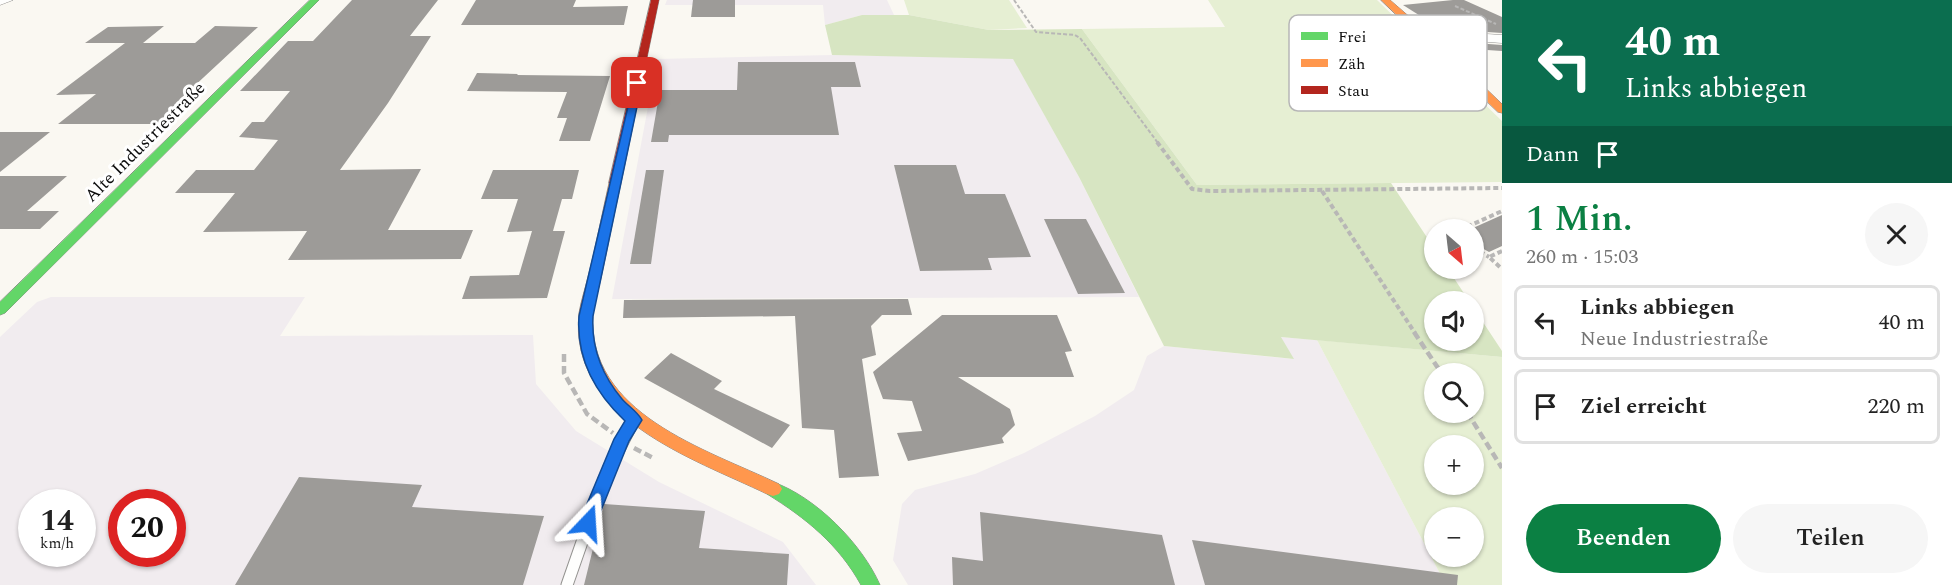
<!DOCTYPE html>
<html lang="de">
<meta charset="utf-8">
<style>
:root{--surface:#fff;--page:#f6f6f6;--text:#222;--muted:#767676;--line:#e0e0e0;--accent:#0b8043}
body{margin:0;font-family:Spectral,serif;background:var(--page);color:var(--text);height:100vh;display:flex;flex-direction:column;font-size:22px;white-space:nowrap}
*{box-sizing:border-box;margin:0}
p{font-size:20px;color:var(--muted)}
.icon{flex:none;width:33px;height:33px;fill:none;stroke:currentColor;stroke-width:2;stroke-linecap:round;stroke-linejoin:round}
.map{position:relative;flex:1;overflow:hidden}
.sheet{display:flex;flex-direction:column;background:var(--surface);width:450px}
.sheet>*{flex:none}
.banner{background:#0b6e4f;color:#fff;overflow:hidden}
.needle{width:39px;rotate:152deg}
.tools{position:absolute;left:1424px;top:219px;display:grid;gap:12px}
.tools a{display:grid;place-items:center;width:60px;height:60px;border-radius:50%;background:var(--surface);box-shadow:0 2px 4px #0004;font-size:30px}
.speed{position:absolute;left:18px;top:489px;display:flex;gap:12px;font-size:30px;font-weight:700;text-align:center}
.speed>*{display:grid;place-content:center;width:78px;height:78px;border-radius:50%;background:var(--surface);box-shadow:0 2px 4px #0004;line-height:1}
.speed small{font-size:15px;font-weight:400}
.speed .limit{border:9px solid #d22;background:#fff;color:#111}
.pin{position:absolute;display:grid;place-items:center;width:51px;height:51px;color:#fff;margin:-26px;border-radius:12px;box-shadow:0 3px 9px #0006}
.me{position:absolute;width:66px;margin:-33px;rotate:20deg;stroke-linejoin:round;filter:drop-shadow(0 0 4px #0008)}
.turn{display:flex;align-items:center;gap:21px;height:126px;padding:0 24px;font-size:27px}
.turn .icon{width:78px;height:78px;stroke-width:2.5}
.turn b{display:block;font-size:42px;line-height:51px}
.then{display:flex;align-items:center;height:57px;padding:0 24px;background:#0003;gap:12px;font-size:22px}
.round{display:grid;place-items:center;flex:none;width:63px;height:63px;border-radius:32px;background:var(--page)}
.overview{display:flex;align-items:center;justify-content:space-between;height:102px;padding:0 24px}
h1{font-size:36px;font-weight:600;line-height:45px;color:var(--accent)}
.cta{display:flex;gap:12px;margin-top:auto;padding:12px 24px}
.cta a{flex:1;height:69px;border-radius:36px;background:var(--accent);color:#fff;font-size:24px;font-weight:600;line-height:69px;text-align:center}
.cta a+a{background:var(--page);color:var(--text)}
ul{padding:0;list-style:none}
li{display:flex;align-items:center;gap:18px;height:75px;margin:0 12px 9px;padding:0 12px;border:3px solid var(--line);border-radius:9px}
li div{flex:1}
li b{display:block;font-size:22px}
li em{font-style:normal}
main{display:flex;flex:1;min-height:0}
.map>svg:first-child{display:block}
.industrial{fill:#f1ecef;fill-rule:evenodd}
.green{fill:#e6efd3;fill-rule:evenodd}
.forest{fill:#d7e5c2}
.building{fill:#9d9b98}
.lines{fill:none;stroke-linecap:round;stroke-linejoin:round}
.lane-casing{stroke:#949390;stroke-width:13}
.street-casing{stroke:#949390;stroke-width:1}
.fast-casing{stroke:#8a8987;stroke-width:1}
.slow-casing{stroke:#8a8987;stroke-width:1}
.jam-casing{stroke:#8a8987;stroke-width:1}
.path-far2{stroke:#b8b7b6;stroke-width:2;stroke-dasharray:4 2;stroke-linecap:butt}
.path-far1{stroke:#b8b7b6;stroke-width:4;stroke-dasharray:5 3;stroke-linecap:butt}
.path{stroke:#b8b7b6;stroke-width:4.5;stroke-dasharray:8 4;stroke-linecap:butt}
.lane{stroke:#fefefd;stroke-width:11}
.street{fill:#fefefd;fill-rule:evenodd}
.fast{fill:#63d668;fill-rule:evenodd}
.slow{fill:#ff974d;fill-rule:evenodd}
.jam{fill:#b3261e;fill-rule:evenodd}
.route{fill:#1a73e8;stroke:#114b97;stroke-width:1.5}
.labels{text-anchor:middle;dominant-baseline:central;stroke-width:6;stroke-linejoin:round;paint-order:stroke}
.street-label{font-size:18px;fill:#0d0d0d;stroke:#fff}
.key{fill:#fff;stroke:#b6b6b6;stroke-width:1.5}
.key-label{font-size:16px;fill:#0d0d0d}
</style>
<main>
<div class="map">
<svg width="1502" height="585" viewBox="0 0 1502 585">
<rect width="100%" height="100%" fill="#faf8f2"/>
<g class="industrial">
<path d="M667,0H887L894,15H862L825,25L823,5H665Z"/>
<path d="M832,55L1013,58L1079,177L1139,297L612,299L657,59Z"/>
<path d="M51,297H305L280,336L533,335L536,384L576,431L659,482L783,542L816,585H0V337L37,302ZM32,502H82V554H32ZM122,502H172V554H122Z"/>
<path d="M1280,337L1317,340L1446,585H908L893,560L902,504L915,490L975,474L1024,453L1095,416L1134,390L1147,356L1164,346L1293,359Z"/>
</g>
<g class="green">
<path d="M904,0H1009L1027,28L989,30L909,15Z"/>
<path d="M1208,0H1377L1502,121V182L1197,185L1082,29L1225,27Z"/>
<path d="M1317,340L1502,357V585H1446ZM1434,374H1473V412H1434ZM1434,446H1473V484H1434ZM1434,518H1473V556H1434Z"/>
</g>
<path class="forest" d="M862,15H909L989,30L1082,29L1197,185L1391,183L1434,248V268L1448,269L1469,301L1434,302V340H1473V307L1502,351V357L1281,337L1294,359L1164,346L1079,177L1013,59L832,55L825,25Z"/>
<g class="building">
<path d="M352,0H438L410,36H431L388,103L340,170L421,169L388,230H473L461,259L288,260L307,231L203,232L235,193H175L196,170H254L278,140L239,137L252,122H264L290,91H240L288,41H313Z"/>
<path d="M476,0H576L573,7L628,6L624,25H461Z"/>
<path d="M693,0H735V17H691Z"/>
<path d="M1453,0H1464L1502,17V33L1441,29L1403,5Z"/>
<path d="M164,26L143,43H85L108,27Z"/>
<path d="M215,26L258,27L176,103H184L160,124H58L96,94L56,95L125,43H195Z"/>
<path d="M1461,42L1502,45V51L1472,49Z"/>
<path d="M738,62H855L861,87H831L839,135H669L668,142H651L660,90H737Z"/>
<path d="M477,73L518,74L517,75L610,76L590,141H559L567,118H557L567,92L467,91Z"/>
<path d="M0,132H50L0,172Z"/>
<path d="M894,165H956L965,194H1005L1031,257L988,258L992,270L920,271Z"/>
<path d="M493,170H579L572,199H562L553,231H565L547,298L462,299L470,276L519,275L532,231L507,232L518,199H481Z"/>
<path d="M646,170H664L651,264H630Z"/>
<path d="M0,176H67L27,211H59L40,229H0Z"/>
<path d="M1502,215V246L1489,252L1473,243V228Z"/>
<path d="M1044,219H1086L1125,293L1078,294Z"/>
<path d="M908,299L912,315H882L871,326L876,355L862,359L879,476L839,478L834,430L802,428L795,316L623,318L624,300Z"/>
<path d="M942,315H1057L1072,351L1065,352L1074,377H958L1010,409L1015,425L1002,438L1004,443L908,461L897,433L922,431L912,401L883,399L873,372Z"/>
<path d="M671,353L722,381L714,389L790,425L772,448L644,378Z"/>
<path d="M299,477L422,485L412,507L544,516L523,585H235Z"/>
<path d="M604,504L705,511L699,548L789,554L787,585H584Z"/>
<path d="M980,512L1162,535L1175,585H953L952,557L983,561Z"/>
<path d="M1192,540L1458,575L1457,585H1205Z"/>
</g>
<g class="lines">
<defs>
<path id="lane" d="M567,585L604,479L634,420"/>
<g id="street">
<path d="M0,0H13L0,5Z"/>
<path d="M1424,30L1502,35V43L1420,37L1418,34L1420,31Z"/>
</g>
<g id="fast">
<path d="M310,0H319L5,313L0,315V302Z"/>
<path d="M773,482C816,497 862,544 880,585H861C839,545 806,518 767,494L764,489L767,484Z"/>
</g>
<g id="slow">
<path d="M1381,0H1390L1427,32L1502,104V113L1498,112Z"/>
<path d="M615,180L621,183C614,214 608,246 601,278C599,289 594,301 593,313C586,414 706,449 779,484L782,489L779,494L773,496L767,494C692,458 568,418 579,313C581,301 585,289 588,277C596,246 602,214 609,183Z"/>
</g>
<path id="jam" d="M651,0H659L621,183L615,186L609,183Z"/>
</defs>
<use href="#lane" class="lane-casing"/>
<use href="#street" class="street-casing"/>
<use href="#fast" class="fast-casing"/>
<use href="#slow" class="slow-casing"/>
<use href="#jam" class="jam-casing"/>
<g class="path-far2">
<path d="M1014,0L1036,32L1075,35L1080,38L1158,143"/>
<path d="M1455,6L1496,24"/>
</g>
<g class="path-far1">
<path d="M1157,142L1192,189L1210,191L1502,188"/>
<path d="M1322,191L1415,333"/>
<path d="M1460,230L1502,211"/>
<path d="M1473,247L1489,257"/>
<path d="M1502,251L1489,257L1502,269"/>
</g>
<g class="path">
<path d="M1414,332L1442,374"/>
<path d="M564,354V373L587,414L613,433"/>
<path d="M1467,412L1502,468"/>
<path d="M634,448L653,458"/>
</g>
<use href="#lane" class="lane"/>
<use href="#street" class="street"/>
<use href="#fast" class="fast"/>
<use href="#slow" class="slow"/>
<use href="#jam" class="jam"/>
</g>
<path class="route" d="M634,81L642,83L593,316C591,348 602,375 622,399C628,406 637,411 642,420L629,441L594,528L588,531L581,528L579,523L614,439L625,421C595,393 576,358 579,316Z"/>
<g class="labels">
<g class="street-label">
<text transform="translate(145 142) rotate(-45)">Alte Industriestraße</text>
</g>
</g>
<rect x="1289" y="15" width="198" height="96" rx="9" class="key"/>
<rect x="1301" y="32" width="27" height="8" fill="#63d668"/>
<rect x="1301" y="59" width="27" height="8" fill="#ff974d"/>
<rect x="1301" y="86" width="27" height="8" fill="#b3261e"/>
<g class="key-label">
<text x="1338" y="42">Frei</text>
<text x="1338" y="69">Zäh</text>
<text x="1338" y="96">Stau</text>
</g>
</svg>
<div class="tools">
<a><svg class="needle" viewBox="-14 -14 28 28"><path d="M0-13l5 13h-10z" fill="#e53935"/><path d="M0 13l5-13h-10z" fill="#767676"/></svg></a>
<a><svg class="icon" aria-label="sound" viewBox="0 0 24 24"><path d="M4 9h4l5-4v14l-5-4H4zM17 9q2 3 0 6"/></svg></a>
<a><svg class="icon" aria-label="search" viewBox="0 0 24 24"><circle cx="10" cy="10" r="6"/><path d="M15 15l6 6"/></svg></a>
<a>+</a>
<a>−</a>
</div>
<div class="speed"><div>14<small>km/h</small></div><div class="limit">20</div></div>
<div class="pin" style="left:637px;top:83px;background:#d93025"><svg class="icon" aria-label="arrive" viewBox="0 0 24 24"><path d="M6 21V4h12l-3 4 3 4H6"/></svg></div>
<svg class="me" style="left:588px;top:523px" viewBox="-20 -20 40 40"><path d="M0-17L14 15 0 8-14 15z" fill="#1a73e8" stroke="#fff" stroke-width="4"/></svg>
</div>
<section class="sheet">
<div class="banner">
<div class="turn"><svg class="icon" aria-label="left" viewBox="0 0 24 24"><path d="M17 20v-9H6M10 6l-5 5 5 5"/></svg><div><b>40 m</b>Links abbiegen</div></div>
<div class="then">Dann<svg class="icon" aria-label="arrive" viewBox="0 0 24 24"><path d="M6 21V4h12l-3 4 3 4H6"/></svg></div>
</div>
<div class="overview"><div><h1>1 Min.</h1><p>260 m · 15:03</p></div><a class="round"><svg class="icon" aria-label="close" viewBox="0 0 24 24"><path d="M6 6l12 12M18 6L6 18"/></svg></a></div>
<ul>
<li><svg class="icon" aria-label="left" viewBox="0 0 24 24"><path d="M17 20v-9H6M10 6l-5 5 5 5"/></svg><div><b>Links abbiegen</b><p>Neue Industriestraße</p></div><em>40 m</em></li>
<li><svg class="icon" aria-label="arrive" viewBox="0 0 24 24"><path d="M6 21V4h12l-3 4 3 4H6"/></svg><div><b>Ziel erreicht</b></div><em>220 m</em></li>
</ul>
<div class="cta"><a>Beenden</a><a>Teilen</a></div>
</section>
</main>
